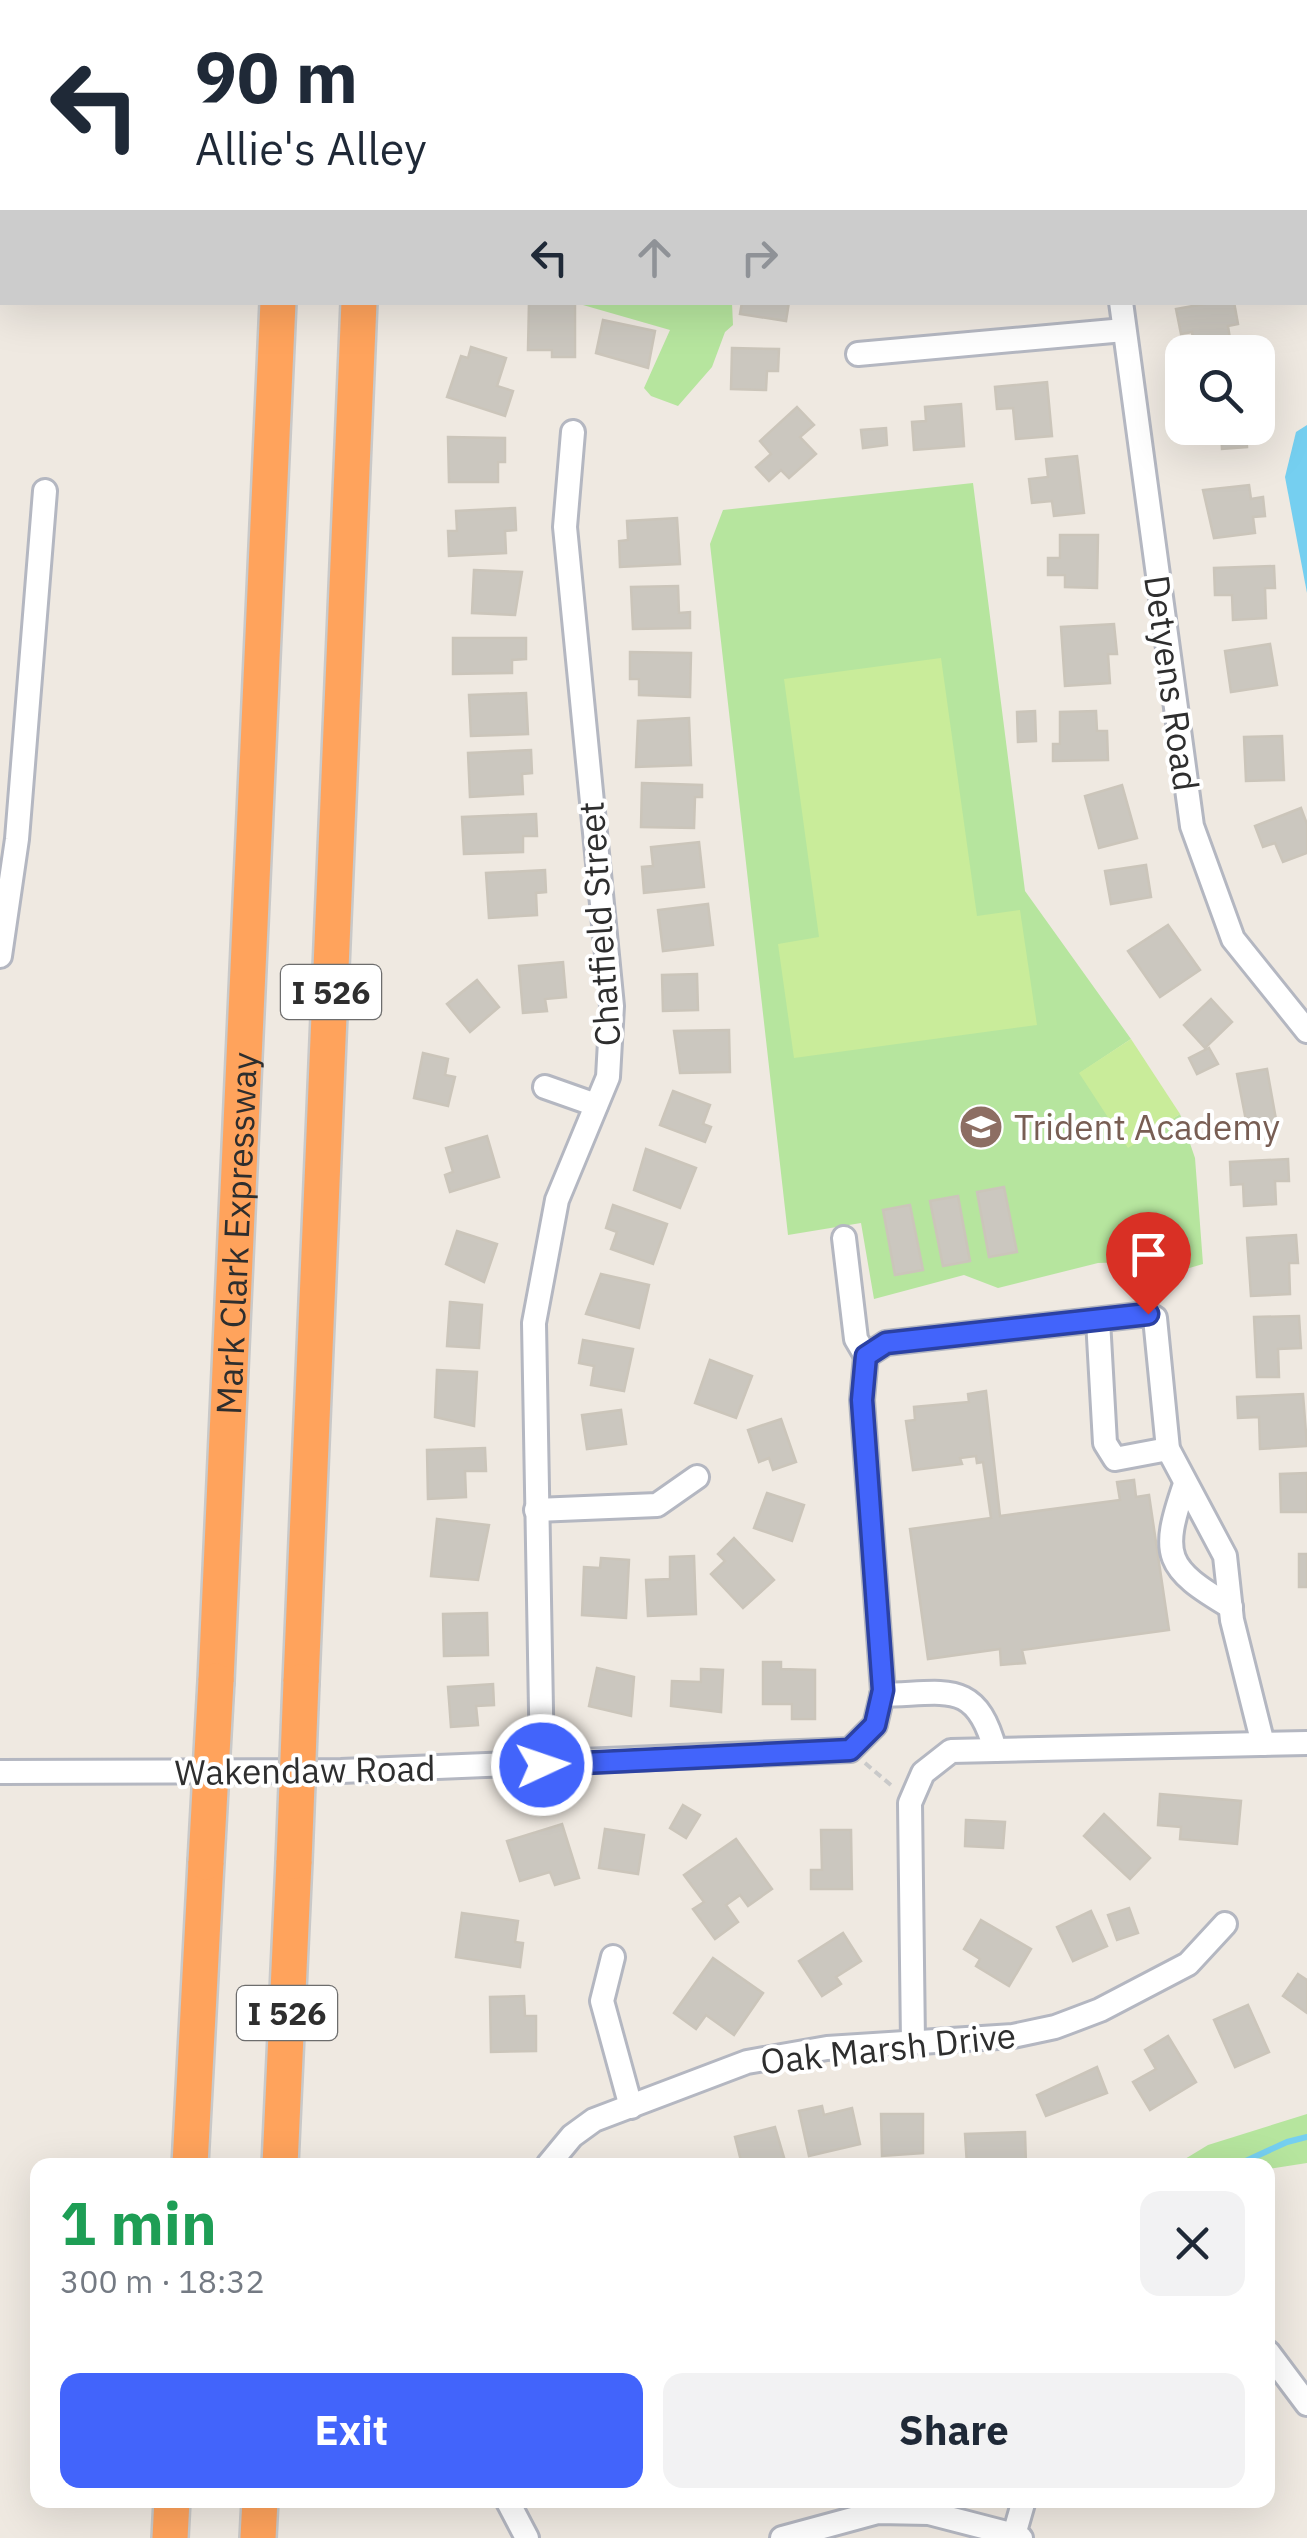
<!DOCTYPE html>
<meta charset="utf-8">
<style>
:root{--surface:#fff;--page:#f2f2f3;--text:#1f2937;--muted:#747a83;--accent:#4264fb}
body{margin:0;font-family:"IBM Plex Sans",sans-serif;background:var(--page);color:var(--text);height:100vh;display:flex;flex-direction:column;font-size:38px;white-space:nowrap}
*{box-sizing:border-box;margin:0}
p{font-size:32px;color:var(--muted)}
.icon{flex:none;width:55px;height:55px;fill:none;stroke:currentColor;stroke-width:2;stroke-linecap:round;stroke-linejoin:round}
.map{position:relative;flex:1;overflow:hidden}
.panel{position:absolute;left:30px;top:2158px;width:1245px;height:350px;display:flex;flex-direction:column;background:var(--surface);border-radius:20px;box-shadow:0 10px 40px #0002}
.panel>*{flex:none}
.hud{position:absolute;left:0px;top:0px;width:1308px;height:305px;box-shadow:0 10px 40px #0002;background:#fff;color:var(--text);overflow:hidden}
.fabs{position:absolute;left:1165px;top:335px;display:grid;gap:20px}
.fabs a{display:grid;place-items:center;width:110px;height:110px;border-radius:20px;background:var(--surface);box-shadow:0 10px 40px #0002;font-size:50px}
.pin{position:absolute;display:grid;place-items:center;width:85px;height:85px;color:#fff;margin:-102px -42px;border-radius:50% 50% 50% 0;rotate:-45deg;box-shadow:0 0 10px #0007}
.pin .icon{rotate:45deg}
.me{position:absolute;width:110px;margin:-55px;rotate:87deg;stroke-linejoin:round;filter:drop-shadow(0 0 8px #0008)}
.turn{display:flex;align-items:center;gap:35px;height:210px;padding:0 30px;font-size:45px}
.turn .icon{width:130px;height:130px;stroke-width:2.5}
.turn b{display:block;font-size:70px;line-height:85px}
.lanes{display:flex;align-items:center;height:95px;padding:0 30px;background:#0003;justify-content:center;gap:50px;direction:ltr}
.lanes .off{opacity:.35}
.round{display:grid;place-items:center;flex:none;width:105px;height:105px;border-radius:20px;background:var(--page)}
.headline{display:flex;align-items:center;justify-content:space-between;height:170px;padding:0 30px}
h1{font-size:60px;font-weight:700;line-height:75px;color:#1e9e55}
.primary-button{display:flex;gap:20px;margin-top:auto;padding:20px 30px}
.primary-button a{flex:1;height:115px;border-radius:20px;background:var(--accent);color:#fff;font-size:40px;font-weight:700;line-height:115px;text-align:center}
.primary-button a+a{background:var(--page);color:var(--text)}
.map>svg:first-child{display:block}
.green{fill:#b6e59e}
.pitch{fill:#c9ec9a}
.water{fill:#75cff0}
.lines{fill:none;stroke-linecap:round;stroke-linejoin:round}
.stream{stroke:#75cff0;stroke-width:6}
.building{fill:#cbc7bf;stroke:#cbc5ba;stroke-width:2.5}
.minor-casing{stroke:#b4b7c1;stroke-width:28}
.highway-casing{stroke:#c9c9c9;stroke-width:40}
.path{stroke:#c9c9c9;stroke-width:4;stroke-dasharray:8 5;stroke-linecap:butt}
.minor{stroke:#fff;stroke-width:22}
.highway{stroke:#ffa35c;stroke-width:35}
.highway-bridge-casing{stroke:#c9c9c9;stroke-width:40;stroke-linecap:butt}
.highway-bridge{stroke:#ffa35c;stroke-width:35}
.route-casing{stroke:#2b41a3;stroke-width:25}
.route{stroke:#4264fb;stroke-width:18}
.labels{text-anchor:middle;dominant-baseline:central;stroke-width:8;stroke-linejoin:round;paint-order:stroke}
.shield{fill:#fff;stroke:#6d6d6d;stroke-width:2.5}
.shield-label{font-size:32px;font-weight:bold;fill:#2e2e2e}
.street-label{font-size:35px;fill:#2e2e2e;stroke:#fff}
.education-label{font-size:35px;fill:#785e54;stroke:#fff;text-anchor:start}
</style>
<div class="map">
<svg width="1307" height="2538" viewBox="0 0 1307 2538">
<rect width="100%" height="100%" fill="#efe9e1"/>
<g class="green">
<path d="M576,303H732L733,325L725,332L712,367L678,406L651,396L644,388L670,330Z"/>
<path d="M973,483L1025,891L1131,1039L1080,1073L1128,1147L1180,1114L1195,1158L1203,1264L1186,1269L1160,1261L1098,1263L998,1288L964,1275L874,1299L861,1223L788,1235L710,544L723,510Z"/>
<path d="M1307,2114V2163L1268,2169V2165H1175L1208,2145Z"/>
</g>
<g class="pitch">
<path d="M941,658L977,916L1020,910L1037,1025L794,1058L778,944L819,937L784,679Z"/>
<path d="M1131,1039L1180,1114L1128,1148L1079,1073Z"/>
</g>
<path class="water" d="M1307,425V593L1285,477L1296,432Z"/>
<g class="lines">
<path class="stream" d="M1237,2165L1287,2142L1307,2137"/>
</g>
<g class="building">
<path d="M529,302H575V357H552V350H528Z"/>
<path d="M742,302H789L786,321L740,314Z"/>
<path d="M1215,302H1234L1238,324L1228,326L1232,352H1195L1192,332L1181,334L1176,309Z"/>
<path d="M603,320L655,331L648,368L596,353Z"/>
<path d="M471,347L506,358L497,386L513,391L505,416L447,397L461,356L468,358Z"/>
<path d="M732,348L779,349L778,371H767L766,390L731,389Z"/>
<path d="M1047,382L1052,436L1016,439L1013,408L997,409L995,387Z"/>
<path d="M961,404L964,446L914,450L912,422L926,421L925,407Z"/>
<path d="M797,407L814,425L800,437L816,454L789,478L781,470L769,481L756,467L771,454L760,441Z"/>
<path d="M886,428L887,445L863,448L861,430Z"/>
<path d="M1195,428H1246L1247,447L1222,449L1221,428Z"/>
<path d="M448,437L505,438V462H498V482H449Z"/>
<path d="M1077,456L1084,513L1054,516L1052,501L1032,503L1029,479L1048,477L1046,459Z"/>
<path d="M1249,485L1251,499L1263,497L1265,516L1253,517L1255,533L1214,538L1203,490Z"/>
<path d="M515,508L516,530L505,531L506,553L449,556L448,531H457L456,511Z"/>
<path d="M677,518L680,564L620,567L619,541L628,540L627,521Z"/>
<path d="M1060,535H1098L1097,588L1065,587V575H1048V558H1060Z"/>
<path d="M1274,566L1275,588H1265L1266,618L1233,620L1232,595H1215L1214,568Z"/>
<path d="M474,570L522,572L515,615L472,613Z"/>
<path d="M678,586L679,613L690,612V628L633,629L631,587Z"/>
<path d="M1114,624L1117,654H1108L1110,683L1065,686L1061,627Z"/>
<path d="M453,638H526V659L512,660V673L453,674Z"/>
<path d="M1270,644L1277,685L1231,692L1225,651Z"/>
<path d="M630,652L691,653L690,697L639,695V679H630Z"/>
<path d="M526,693L528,734L471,736L469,695Z"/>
<path d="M1035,711L1036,741L1018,742L1017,712Z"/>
<path d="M1096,711L1097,731H1107L1108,760L1053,761V744H1060V712Z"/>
<path d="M689,718L691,765L636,767L638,721Z"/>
<path d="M1282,736L1284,780L1246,781L1244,737Z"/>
<path d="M531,750L532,773L522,774L523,794L470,797L468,753Z"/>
<path d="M642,783L702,785V797H695L694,828L641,827Z"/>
<path d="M1122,785L1137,838L1099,848L1085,796Z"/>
<path d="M1301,808L1307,824V853L1283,862L1275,843L1263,847L1255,826Z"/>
<path d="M536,814L537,836H523V852L464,854L462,817Z"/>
<path d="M699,842L704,887L644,893L642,867L653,866L651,847Z"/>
<path d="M1146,865L1151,897L1111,904L1105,871Z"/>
<path d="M545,870L546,892L536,893L537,915L489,918L486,873Z"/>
<path d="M708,904L713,945L663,951L658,910Z"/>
<path d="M1168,925L1200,970L1160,997L1128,951Z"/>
<path d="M563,962L566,997L545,999L547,1011L523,1013L519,966Z"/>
<path d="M697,974L698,1010L663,1011L662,975Z"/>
<path d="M477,980L499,1007L470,1032L447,1004Z"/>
<path d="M1211,999L1232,1022L1205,1048L1184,1025Z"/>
<path d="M729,1030L730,1072L680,1073L674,1031Z"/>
<path d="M1209,1048L1218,1064L1197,1074L1189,1058Z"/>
<path d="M423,1053L448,1059L445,1075L455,1077L448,1106L414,1098Z"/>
<path d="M1267,1069L1277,1125L1248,1131L1237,1074Z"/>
<path d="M673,1091L710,1105L703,1124L711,1127L705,1142L660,1125Z"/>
<path d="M487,1136L499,1177L450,1192L445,1175L453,1172L446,1148Z"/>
<path d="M646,1149L696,1168L680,1208L634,1190Z"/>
<path d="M1288,1159L1289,1181H1275L1276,1204L1244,1206L1243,1184L1231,1185L1230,1162Z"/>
<path d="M1004,1187L1017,1252L989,1257L977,1192Z"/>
<path d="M958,1196L970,1261L943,1266L930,1201Z"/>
<path d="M613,1205L667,1224L653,1264L611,1249L617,1232L606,1228Z"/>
<path d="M910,1205L923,1270L895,1275L883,1210Z"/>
<path d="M457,1231L497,1244L484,1282L446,1264Z"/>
<path d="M1296,1235L1298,1263H1289L1290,1294L1251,1296L1247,1238Z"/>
<path d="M601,1274L649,1285L639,1328L586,1314Z"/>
<path d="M450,1302L482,1305L479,1348L447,1346Z"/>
<path d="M1299,1316L1301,1348L1278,1349L1279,1377H1257L1254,1317Z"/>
<path d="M583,1340L633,1349L624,1391L591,1385L594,1366L579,1363Z"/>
<path d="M710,1360L752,1376L736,1418L695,1403Z"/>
<path d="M437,1370L477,1372L474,1426L435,1417Z"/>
<path d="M986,1391L1000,1516L1120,1500L1117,1482L1134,1480L1136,1497L1149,1495L1169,1630L1022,1650L1025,1663L1001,1665L1000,1649L928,1659L910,1529L991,1518L983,1462L977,1463L976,1456L960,1458L962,1464L913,1470L906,1421L915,1420L914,1407L969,1402L968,1394Z"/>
<path d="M1303,1394L1307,1446L1260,1449L1259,1417L1238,1418L1237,1397Z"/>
<path d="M621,1410L626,1444L587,1449L582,1415Z"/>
<path d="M781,1419L796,1462L773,1470L769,1458L759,1462L748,1430Z"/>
<path d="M485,1448L486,1471H465L466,1497L428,1499L427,1450Z"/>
<path d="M1307,1473V1512H1281L1280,1474Z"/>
<path d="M767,1493L804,1505L792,1541L754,1528Z"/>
<path d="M437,1519L489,1525L478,1580L431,1576Z"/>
<path d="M734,1538L774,1580L743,1608L711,1574L725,1561L718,1554Z"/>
<rect x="1299" y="1554" width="8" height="33"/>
<path d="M694,1556L696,1614L648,1616L646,1580L670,1579V1557Z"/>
<path d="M601,1558L629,1560L626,1618L582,1615L584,1567L600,1568Z"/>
<path d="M487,1613L488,1655L444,1656L443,1614Z"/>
<path d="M763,1662H781V1669L815,1670V1719H792V1704H763Z"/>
<path d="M597,1668L634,1677L631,1716L589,1706Z"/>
<path d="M701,1669L723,1670L721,1712L671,1706L672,1681L701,1682Z"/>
<path d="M493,1684L494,1705L476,1706L478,1725L451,1727L448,1687Z"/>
<path d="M1160,1794L1241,1801L1237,1844L1180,1839L1181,1827L1158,1825Z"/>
<path d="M683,1805L700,1815L686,1838L670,1828Z"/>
<path d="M1104,1814L1150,1858L1130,1879L1084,1836Z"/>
<path d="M966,1820L1005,1822L1003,1848L965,1846Z"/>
<path d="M562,1824L579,1878L555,1885L550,1872L520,1881L507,1841Z"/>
<path d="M605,1829L644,1835L638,1874L599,1868Z"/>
<path d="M821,1830H851L852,1889H811V1870H822Z"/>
<path d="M736,1839L772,1889L748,1906L740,1895L726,1905L738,1922L715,1939L693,1909L704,1902L684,1875Z"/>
<path d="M1129,1908L1138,1933L1117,1940L1108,1915Z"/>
<path d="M1091,1911L1107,1946L1073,1961L1057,1927Z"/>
<path d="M462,1913L518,1921L515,1942L523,1943L520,1967L456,1957Z"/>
<path d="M981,1920L1031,1949L1009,1986L976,1966L980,1959L964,1949Z"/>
<path d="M843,1933L861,1961L836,1977L841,1984L822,1996L799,1961Z"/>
<path d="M713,1958L763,1993L734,2035L706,2015L696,2029L674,2013Z"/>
<path d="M1298,1974L1307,1980V2013L1283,1996Z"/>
<path d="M524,1996L525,2016H536V2051L491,2052L490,1997Z"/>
<path d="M1248,2005L1269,2052L1235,2067L1214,2020Z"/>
<path d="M1168,2036L1196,2082L1150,2110L1133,2082L1156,2069L1145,2050Z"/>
<path d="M1097,2067L1107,2093L1046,2116L1037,2095Z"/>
<path d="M822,2106L824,2115L852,2108L860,2144L809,2156L799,2111Z"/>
<path d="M881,2114H923V2153L882,2156Z"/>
<path d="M775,2127L785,2161L742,2165L735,2137Z"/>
<path d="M1025,2132L1026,2165H967L965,2134Z"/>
</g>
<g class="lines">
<defs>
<g id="minor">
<path d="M608,0V2"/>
<path d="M1089,2L1090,0"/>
<path d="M0,13H2"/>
<path d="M0,242H2"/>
<path d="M1121,302L1192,826L1233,939L1307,1031"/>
<path d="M858,354L1124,330"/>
<path d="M0,956L17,839L45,491"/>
<path d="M545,1087L596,1105"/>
<path d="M844,1238L856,1339L866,1356"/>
<path d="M1098,1320L1105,1443L1115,1459L1168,1449"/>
<path d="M1185,1484C1160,1556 1165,1568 1231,1607"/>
<path d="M536,1510L657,1505L697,1477"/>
<path d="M882,1695C945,1694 976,1678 995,1750"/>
<path d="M542,1765L534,1323L557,1200L608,1077L612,1006L565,527L573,432"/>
<path d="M0,1772L341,1771L850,1750L875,1725L883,1691L862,1400L866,1356L886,1343L1148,1314L1155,1318L1168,1449L1225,1556L1232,1620L1263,1744"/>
<path d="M613,1957L602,2001L631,2107"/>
<path d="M913,2042L910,1803L923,1773L951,1751L1307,1743"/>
<path d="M548,2165L572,2136L594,2120L747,2062L827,2048L1013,2036L1055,2027L1100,2010L1188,1964L1225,1924"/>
<path d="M1268,2352L1307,2404"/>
<path d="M507,2500L527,2538"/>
<path d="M782,2538L878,2512L929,2513L1014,2535"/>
<path d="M1021,2538L1014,2535L1024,2500"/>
</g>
<g id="highway">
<path d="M291,2V0"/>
<path d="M377,2V0"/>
<path id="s1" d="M216,1681L278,302"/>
<path d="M301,1682L359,302"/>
<path d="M190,2165L206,1862"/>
<path d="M280,2165L294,1861"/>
<path d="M170,2538L172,2500"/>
<path d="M258,2538L260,2500"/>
</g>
</defs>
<use href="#minor" class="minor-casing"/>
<use href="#highway" class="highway-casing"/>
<path class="path" d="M865,1763L892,1786"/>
<use href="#minor" class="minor"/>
<use href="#highway" class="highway"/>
<defs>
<g id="highway-bridge">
<path d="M294,1861L301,1682"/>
<path d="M206,1862L216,1681"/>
</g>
</defs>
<use href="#highway-bridge" class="highway-bridge-casing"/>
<use href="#highway-bridge" class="highway-bridge"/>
</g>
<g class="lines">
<defs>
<path id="route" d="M542,1765L850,1750L875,1725L883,1690L862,1400L866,1356L886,1343L1148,1314"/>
</defs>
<use href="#route" class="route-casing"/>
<use href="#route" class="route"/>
</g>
<defs>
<symbol id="school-disc" viewBox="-11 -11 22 22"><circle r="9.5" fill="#8d6e63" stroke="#fff"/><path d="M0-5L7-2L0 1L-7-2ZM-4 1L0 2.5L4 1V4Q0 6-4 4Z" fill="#fff"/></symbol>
</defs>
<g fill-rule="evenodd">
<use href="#school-disc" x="956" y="1102" width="50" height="50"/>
</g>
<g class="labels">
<g class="shield">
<rect x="281" y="965" width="100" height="54" rx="8"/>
<rect x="237" y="1986" width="100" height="54" rx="8"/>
</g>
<g class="shield-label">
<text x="331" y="992">I 526</text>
<text x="287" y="2013">I 526</text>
</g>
<g class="street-label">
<text transform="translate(1172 683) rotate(82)">Detyens Road</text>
<text transform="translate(599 924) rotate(-94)">Chatfield Street</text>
<text stroke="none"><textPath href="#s1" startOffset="448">Mark Clark Expressway</textPath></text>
<text transform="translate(305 1770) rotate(-1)">Wakendaw Road</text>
<text transform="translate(888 2048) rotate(-6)">Oak Marsh Drive</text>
</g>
<g class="education-label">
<text x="1014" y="1127">Trident Academy</text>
</g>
</g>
</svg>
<div class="fabs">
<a><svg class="icon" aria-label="search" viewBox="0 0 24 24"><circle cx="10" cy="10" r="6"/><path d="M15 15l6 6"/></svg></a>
</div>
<div class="pin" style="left:1148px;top:1314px;background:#d93025"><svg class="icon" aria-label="arrive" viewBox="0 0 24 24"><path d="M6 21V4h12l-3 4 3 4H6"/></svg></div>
<svg class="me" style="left:542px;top:1765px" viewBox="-20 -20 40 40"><circle r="17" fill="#4264fb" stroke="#fff" stroke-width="3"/><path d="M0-11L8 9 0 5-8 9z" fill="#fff"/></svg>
<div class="hud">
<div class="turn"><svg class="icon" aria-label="left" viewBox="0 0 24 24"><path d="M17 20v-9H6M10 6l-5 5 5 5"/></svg><div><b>90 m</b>Allie's Alley</div></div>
<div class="lanes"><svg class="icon" aria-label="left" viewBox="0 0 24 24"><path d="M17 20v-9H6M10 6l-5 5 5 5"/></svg><svg class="icon off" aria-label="ahead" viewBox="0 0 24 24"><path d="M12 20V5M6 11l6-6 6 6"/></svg><svg class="icon off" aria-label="right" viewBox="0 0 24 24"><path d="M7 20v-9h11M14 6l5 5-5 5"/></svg></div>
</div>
<section class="panel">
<div class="headline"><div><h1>1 min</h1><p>300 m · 18:32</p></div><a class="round"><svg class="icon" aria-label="close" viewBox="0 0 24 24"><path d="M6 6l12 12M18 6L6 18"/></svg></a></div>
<div class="primary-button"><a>Exit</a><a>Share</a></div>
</section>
</div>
